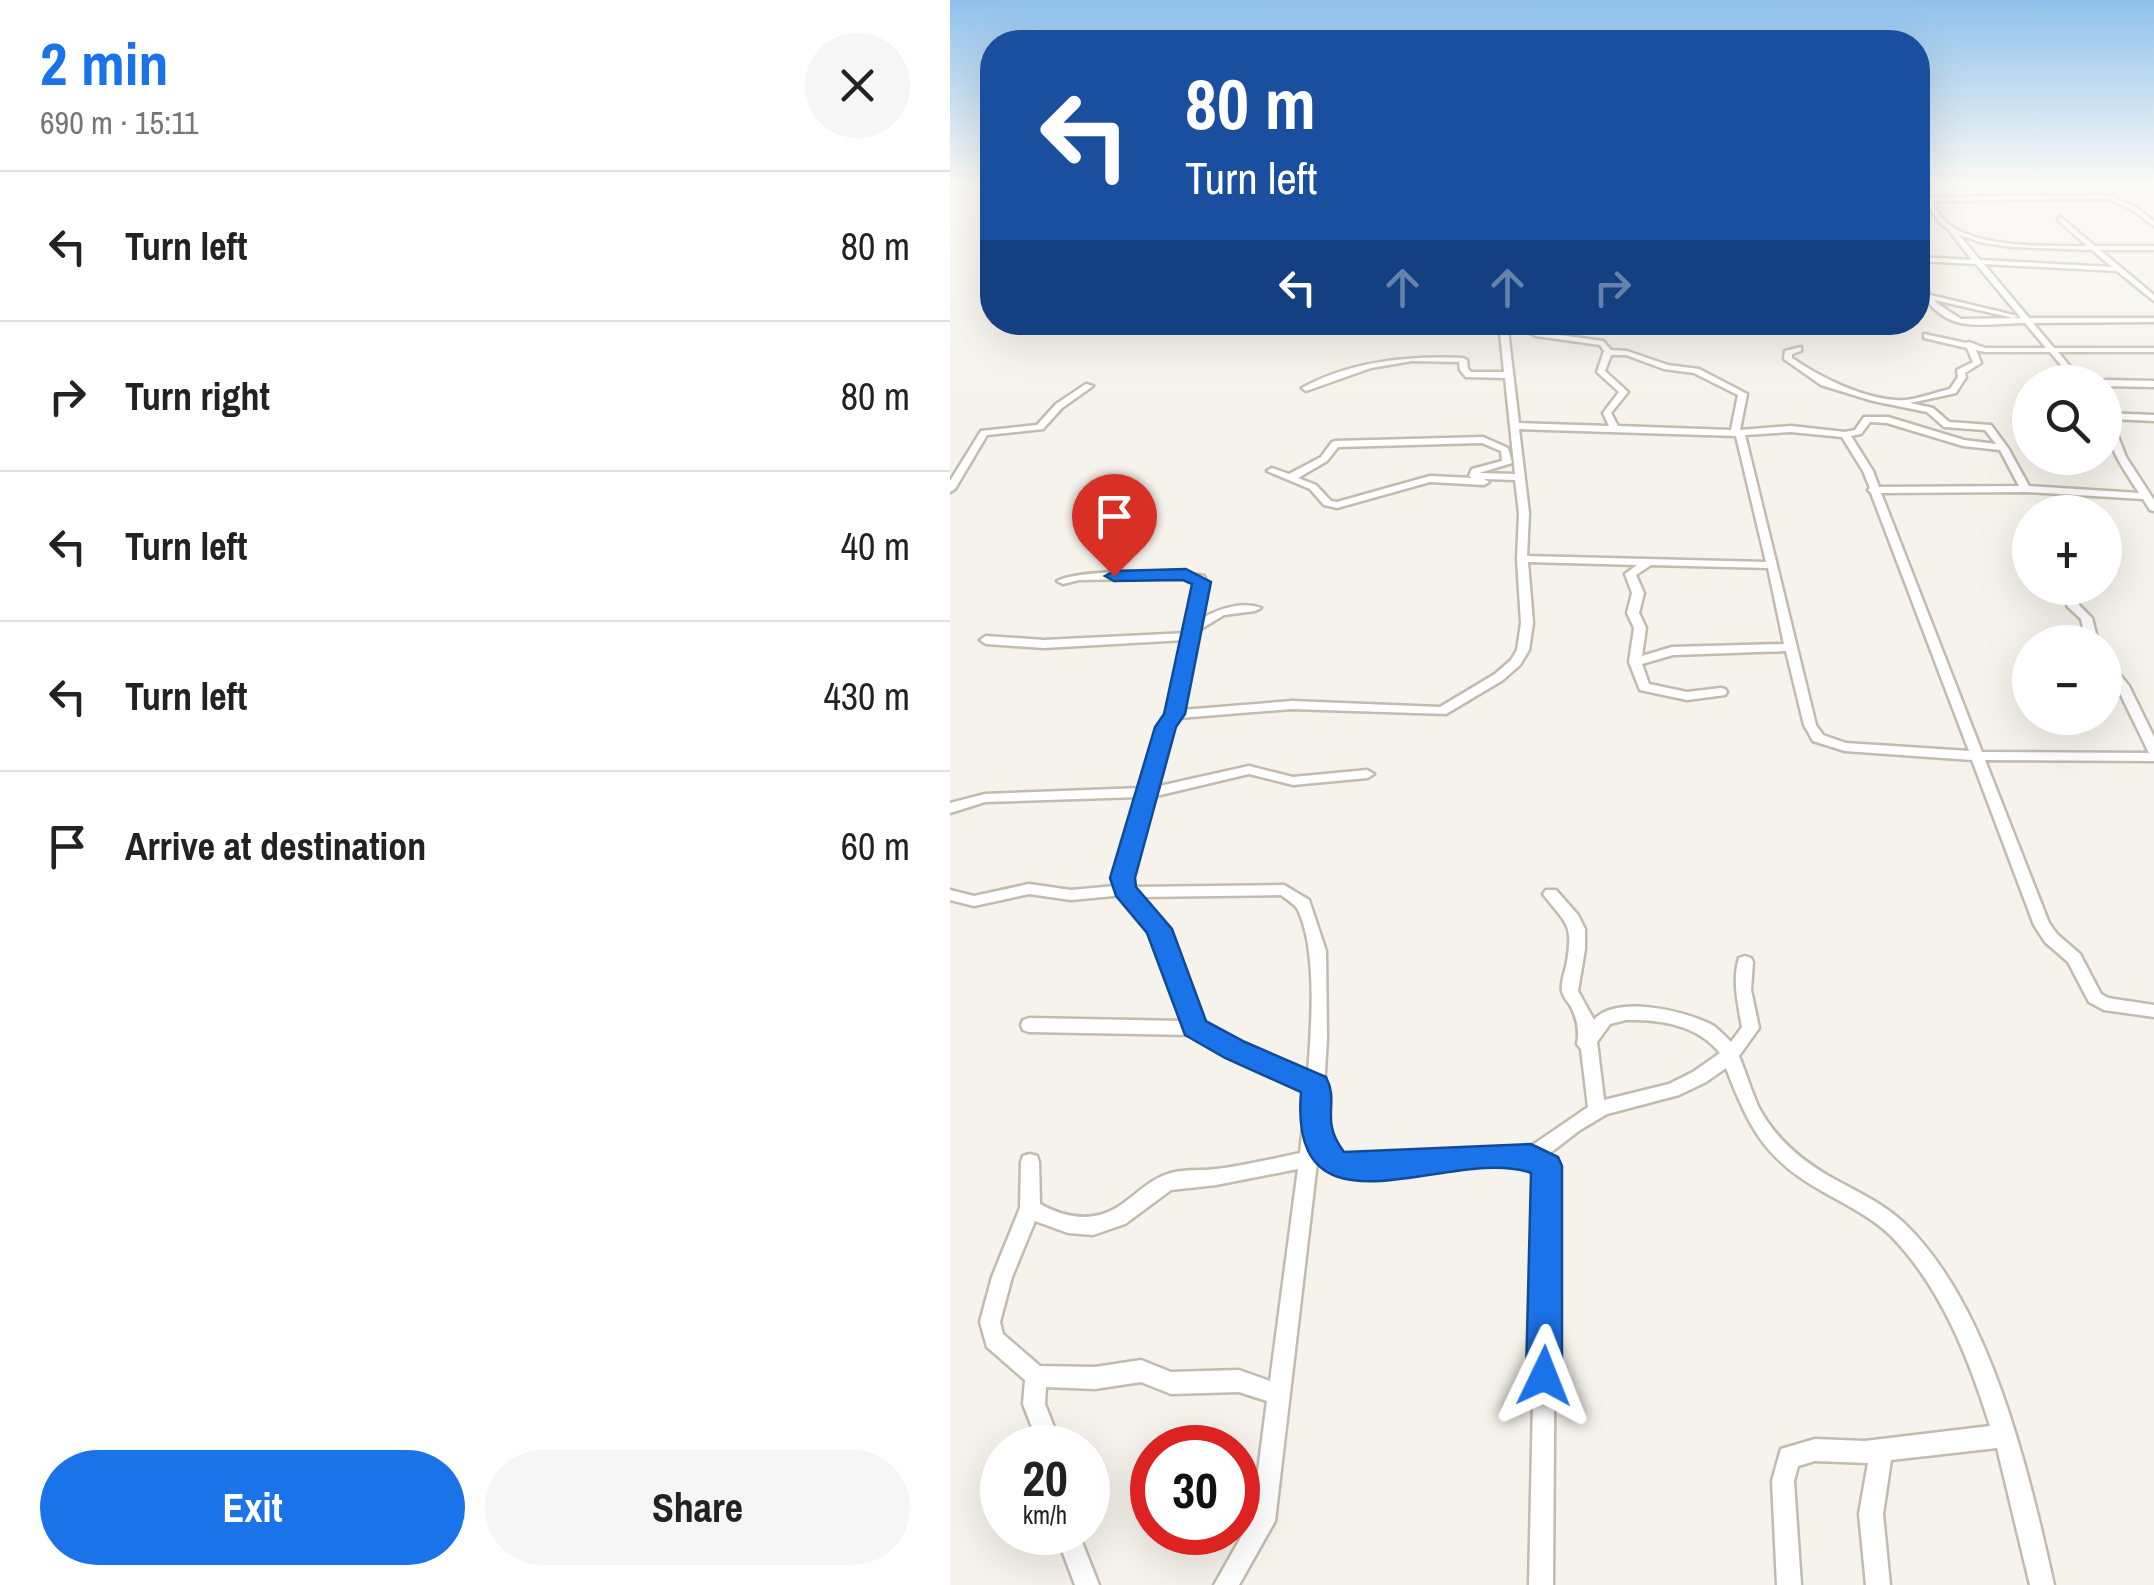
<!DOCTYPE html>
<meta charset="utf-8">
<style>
:root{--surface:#fff;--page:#f6f6f6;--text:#222;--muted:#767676;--line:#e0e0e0;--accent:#1a73e8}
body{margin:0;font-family:"Archivo Narrow",sans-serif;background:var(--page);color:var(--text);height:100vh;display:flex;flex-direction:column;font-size:38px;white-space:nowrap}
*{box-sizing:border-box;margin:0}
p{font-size:32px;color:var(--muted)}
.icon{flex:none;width:55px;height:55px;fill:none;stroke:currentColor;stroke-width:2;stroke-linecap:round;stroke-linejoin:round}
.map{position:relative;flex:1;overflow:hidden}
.sheet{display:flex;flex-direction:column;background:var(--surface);width:950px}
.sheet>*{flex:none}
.guide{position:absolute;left:30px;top:30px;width:950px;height:305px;border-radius:40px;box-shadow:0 10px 40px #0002;background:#1a4fa0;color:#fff;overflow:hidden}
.buttons{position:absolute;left:1062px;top:365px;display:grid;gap:20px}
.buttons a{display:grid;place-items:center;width:110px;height:110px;border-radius:50%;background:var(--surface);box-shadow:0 10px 40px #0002;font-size:50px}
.speed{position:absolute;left:30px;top:1425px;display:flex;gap:20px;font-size:50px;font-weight:700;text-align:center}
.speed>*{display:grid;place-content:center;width:130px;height:130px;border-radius:50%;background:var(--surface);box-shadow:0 10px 40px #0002;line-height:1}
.speed small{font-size:25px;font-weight:400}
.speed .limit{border:15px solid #d22;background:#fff;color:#111}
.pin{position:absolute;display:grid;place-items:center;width:85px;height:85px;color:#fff;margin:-102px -42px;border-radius:50% 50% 50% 0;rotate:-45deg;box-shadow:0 0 10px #0007}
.pin .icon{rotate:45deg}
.me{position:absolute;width:110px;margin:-55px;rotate:2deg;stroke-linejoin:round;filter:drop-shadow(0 0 8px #0008)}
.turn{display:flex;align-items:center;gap:35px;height:210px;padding:0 40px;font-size:45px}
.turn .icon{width:130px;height:130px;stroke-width:2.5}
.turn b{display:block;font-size:70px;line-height:85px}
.lanes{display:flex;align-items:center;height:95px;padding:0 40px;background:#0003;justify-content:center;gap:50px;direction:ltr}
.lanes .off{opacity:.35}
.round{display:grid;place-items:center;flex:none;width:105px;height:105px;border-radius:52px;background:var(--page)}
.summary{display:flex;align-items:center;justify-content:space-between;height:170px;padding:0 40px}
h1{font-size:60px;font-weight:800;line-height:75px;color:var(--accent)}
.button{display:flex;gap:20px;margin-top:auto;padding:20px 40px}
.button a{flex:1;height:115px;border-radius:60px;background:var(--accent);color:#fff;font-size:40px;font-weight:800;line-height:115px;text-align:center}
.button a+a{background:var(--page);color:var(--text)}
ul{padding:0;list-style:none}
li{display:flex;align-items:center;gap:30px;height:150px;padding:0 40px;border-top:2px solid var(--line)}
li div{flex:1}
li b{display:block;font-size:38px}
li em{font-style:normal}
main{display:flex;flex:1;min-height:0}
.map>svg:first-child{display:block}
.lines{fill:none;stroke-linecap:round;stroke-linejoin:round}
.minor-casing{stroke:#c2bbae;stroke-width:5}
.minor{fill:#fff;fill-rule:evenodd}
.route{fill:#1a73e8;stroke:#114b97;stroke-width:2.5}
</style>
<main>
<section class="sheet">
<div class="summary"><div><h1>2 min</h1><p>690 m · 15:11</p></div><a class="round"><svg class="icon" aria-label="close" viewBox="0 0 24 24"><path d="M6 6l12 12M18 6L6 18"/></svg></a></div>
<ul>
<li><svg class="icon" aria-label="left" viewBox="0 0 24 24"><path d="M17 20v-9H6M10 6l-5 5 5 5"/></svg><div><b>Turn left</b></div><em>80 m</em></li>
<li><svg class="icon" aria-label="right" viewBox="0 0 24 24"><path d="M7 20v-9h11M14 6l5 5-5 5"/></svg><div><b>Turn right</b></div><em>80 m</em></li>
<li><svg class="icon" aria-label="left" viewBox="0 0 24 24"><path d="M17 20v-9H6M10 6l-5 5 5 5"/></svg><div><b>Turn left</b></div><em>40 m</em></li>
<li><svg class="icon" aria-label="left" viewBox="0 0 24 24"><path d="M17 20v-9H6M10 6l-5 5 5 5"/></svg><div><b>Turn left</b></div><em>430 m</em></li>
<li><svg class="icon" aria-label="arrive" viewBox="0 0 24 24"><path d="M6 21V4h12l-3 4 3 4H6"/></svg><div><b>Arrive at destination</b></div><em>60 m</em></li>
</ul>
<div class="button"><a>Exit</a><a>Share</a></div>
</section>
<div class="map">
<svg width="1204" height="1585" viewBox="0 0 1204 1585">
<rect width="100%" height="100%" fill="#f6f3ec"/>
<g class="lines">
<defs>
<g id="minor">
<path d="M970,185H976L975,191L979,197L1159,195L1185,207L1204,221V226L1181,209L1158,199L981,201C985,207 989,216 995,221C1024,249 1099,246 1137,246L1108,220L1110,217L1145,246H1204V250H1150L1204,295V301L1167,271L1034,264L1079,318H1204V322L1083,323L1104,348H1204V352H1108L1133,382H1125L1100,352H1035L1026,350L1031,363L1015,373L1016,377L1006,393L960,403L983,408L999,422L1041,425L1058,448L1079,486L1189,493C1173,468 1155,444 1155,413L1204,415V421L1161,419L1176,457L1204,500V511L1200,510L1193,499L1076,492L931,493L1032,752L1199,753L1167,687L1155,672V660L1159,661L1179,686L1204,737V761L1035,760L1099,923L1107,934L1130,954L1151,994L1158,998L1204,1005V1017L1154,1010L1139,1002L1118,962L1095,942L1084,925L1022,760L895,751L863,741L854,725L836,651L723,655L692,664L699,684L737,692L771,688L775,689L777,692L775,695L737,700L690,690L679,662L684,628L677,613L682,593L675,574L687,565L578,562L583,623L579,650L570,665L553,680L496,714L342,709L229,718L221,727L205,787L299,766L343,777L417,770L424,774L417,778L343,785L299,774L202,797L179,884L183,887L334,885L359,900L376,951L377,1038L372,1122L383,1146L400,1160L504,1151H574L638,1107L631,1049L627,1044C630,1030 627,1018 620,1005C617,1001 613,996 612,991C611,984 614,973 616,967C624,924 618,926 593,894L596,890H606L628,915L635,929V949L628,991L644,1020C665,994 738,1011 764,1026C770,1031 776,1037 781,1042L792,1027C788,1004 782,981 789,958L795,956L801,958L803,962L801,990L809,1028L789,1056C796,1073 801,1090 808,1106C825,1139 852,1161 884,1179C908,1192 934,1204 954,1223C1040,1305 1079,1472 1104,1585H1080L1047,1448L941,1460L933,1514L940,1585H916L909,1514L918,1463L865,1461L848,1466L844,1481L851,1585H827L822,1481L831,1449L865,1439L915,1441L1040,1426C1019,1359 992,1289 942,1237C922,1217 896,1205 872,1191C814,1159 799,1127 776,1068L756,1082L729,1095L657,1114L630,1130L595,1157L604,1161L606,1167L603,1585H579L588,1171C549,1155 445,1173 399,1176L379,1167L368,1154L325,1521L289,1585H264L302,1518L317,1401L289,1392L221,1394L191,1382L145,1389L96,1387L95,1404L112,1448H90L73,1404L75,1380L37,1347L30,1322L42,1277L70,1208L71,1162L73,1156L80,1154L87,1156L89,1162L90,1204C119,1220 148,1223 175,1202C190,1191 202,1178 221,1173C236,1169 251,1171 267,1169C295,1165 322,1159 350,1153L357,1090L279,1055L242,1035L79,1032L73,1030L71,1025L73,1020L79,1018L234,1021L202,932L182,911L174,895L121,900L79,894L24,906L0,900V890L24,896L79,884L121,890L165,886V878L188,797L35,802L0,813V803L35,794L191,788L209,727L219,714L235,640L94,648L36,644L30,640L36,636L94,640L237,633L244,580L235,578L129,580L113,584L107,581C130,569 226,570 254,576L255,578L251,619C268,609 292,601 311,608L305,611L274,615L249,630L232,710L342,701L490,707L545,674L561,660L567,650L571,623L567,559L569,513L565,480L534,479L539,482L534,485L480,482L387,508L374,505L360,489L317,471L322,468L339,474L371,457L382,442L385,441L533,437L558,448L562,463L529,473L565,474L555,378L516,377L510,370L509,362L462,361L421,368L356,391L352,388C401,361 458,356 513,358L517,360L518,369L521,372H554L549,322H557L569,423L659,426L653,413L669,392L647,372L654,351L650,345L586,336L558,322H568L588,332L653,341L661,350L677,351L718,365L749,369L797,394L790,430L841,426L895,432L905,430L914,417H938L1014,440L1046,444L1035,430L994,427L977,412L923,401L871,385L834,359L835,351L851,347V351L842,354V358C870,377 911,398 946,400C961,402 983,393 1000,389L1008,377L1007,370L1023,362L1017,348L974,338V334L1016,343L1019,342L1035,348H1096L1075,323C1055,323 1031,327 1011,323C992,320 970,299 968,281H971L980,295L1068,316L1064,318L984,300L988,304L1011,319L1071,318L1026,264L968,261V257L1022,260L998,229L989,222L969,191ZM1009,235L1034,243L1063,247L1142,250L1162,267L1030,260ZM661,355H676L714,369L744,373L788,395L781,430L668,426L661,413L678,392L655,371ZM920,422L937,423L1013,446L1050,450L1069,486L929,487L923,471L901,436L911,434ZM569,429L786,436L816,562L577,556L579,513ZM841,432L892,437L913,471L920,488L918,490L921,493L1019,751L896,743L873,735L866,725L795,435ZM532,443L551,451L552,461L522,469L519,476L522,478L480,476L387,502L381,501L366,485L348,478L377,461L388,447ZM701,565L818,568L834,644L722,647L692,656L696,628L689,613L694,593L686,575ZM331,895C337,900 345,904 348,910C368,952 361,1029 358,1075L291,1045L252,1024L217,929L193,904L190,897ZM676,1020C710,1019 748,1025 770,1053L743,1072L719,1084L654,1100L647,1042L660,1024ZM348,1169L320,1381L289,1370L221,1372L191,1360L145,1367L90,1366L53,1334L50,1322L62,1277L85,1221L118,1233L143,1235L175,1224L221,1190L266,1185Z"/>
<path d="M1155,380L1204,381V387L1155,386V382H1151Z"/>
<path d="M136,384L143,386L112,408L93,429L37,435L5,489L0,492V481L31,431L87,425L106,404Z"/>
<path d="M1109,588H1119L1129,605L1142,618L1148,642H1136L1131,619L1118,607Z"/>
<path d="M105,1532H128L149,1585H125Z"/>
</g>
</defs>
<use href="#minor" class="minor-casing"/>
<use href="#minor" class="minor"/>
</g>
<linearGradient id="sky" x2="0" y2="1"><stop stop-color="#8fc1ec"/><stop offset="0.45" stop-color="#fbfaf6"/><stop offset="1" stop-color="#fbfaf6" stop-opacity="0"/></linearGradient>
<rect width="1204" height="407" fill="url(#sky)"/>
<path class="route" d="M236,569L261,582L235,714L226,727L185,878L186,887L222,929L256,1021L295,1042L376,1077C390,1104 369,1119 394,1152L581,1144L608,1157L612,1166V1376L606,1388L594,1393L582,1388L576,1376L581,1173C503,1144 338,1250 351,1092L275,1058L235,1035L197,933L166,896L160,878L205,727L214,714L242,584L233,580L164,581L155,576L164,571Z"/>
</svg>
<div class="buttons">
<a><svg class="icon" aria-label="search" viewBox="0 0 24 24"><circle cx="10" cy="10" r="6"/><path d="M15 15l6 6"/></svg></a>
<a>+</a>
<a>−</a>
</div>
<div class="speed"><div>20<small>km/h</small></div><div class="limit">30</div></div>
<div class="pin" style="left:164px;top:576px;background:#d93025"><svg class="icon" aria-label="arrive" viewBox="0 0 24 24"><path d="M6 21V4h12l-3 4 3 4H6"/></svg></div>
<svg class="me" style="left:594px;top:1376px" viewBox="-20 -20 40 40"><path d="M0-17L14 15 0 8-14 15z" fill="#1a73e8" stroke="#fff" stroke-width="4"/></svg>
<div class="guide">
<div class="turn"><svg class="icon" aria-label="left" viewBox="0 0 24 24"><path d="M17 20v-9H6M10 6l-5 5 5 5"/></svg><div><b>80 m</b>Turn left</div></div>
<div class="lanes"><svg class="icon" aria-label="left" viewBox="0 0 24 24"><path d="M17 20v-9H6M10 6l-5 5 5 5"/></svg><svg class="icon off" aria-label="ahead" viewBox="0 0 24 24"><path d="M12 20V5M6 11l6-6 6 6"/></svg><svg class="icon off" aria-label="ahead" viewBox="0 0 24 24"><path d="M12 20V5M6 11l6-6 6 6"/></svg><svg class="icon off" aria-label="right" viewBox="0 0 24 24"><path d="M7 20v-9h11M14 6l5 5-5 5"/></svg></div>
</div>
</div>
</main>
